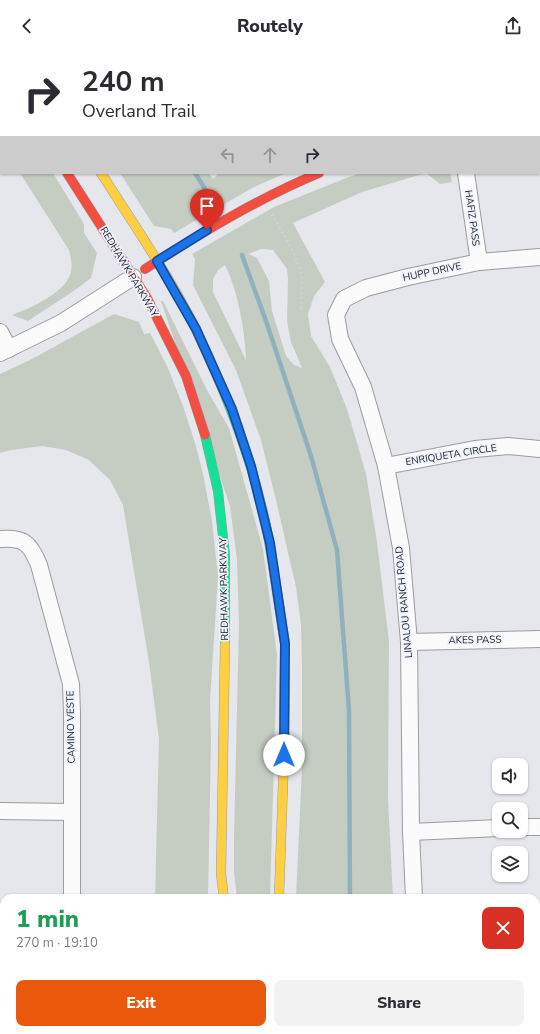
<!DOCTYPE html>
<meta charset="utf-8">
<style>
:root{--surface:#fff;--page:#f2f2f3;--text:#2b2b33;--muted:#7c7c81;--accent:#ea580c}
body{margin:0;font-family:"Nunito Sans",sans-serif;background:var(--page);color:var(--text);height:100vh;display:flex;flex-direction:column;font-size:15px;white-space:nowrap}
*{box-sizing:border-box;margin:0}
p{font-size:13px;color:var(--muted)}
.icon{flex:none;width:22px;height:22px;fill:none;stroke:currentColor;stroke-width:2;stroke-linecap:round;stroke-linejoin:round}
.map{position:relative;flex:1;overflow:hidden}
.drawer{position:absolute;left:0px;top:842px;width:540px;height:140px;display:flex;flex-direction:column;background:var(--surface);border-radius:12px 12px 0 0;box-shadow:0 1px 3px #0004}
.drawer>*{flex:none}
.guide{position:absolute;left:0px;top:0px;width:540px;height:122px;box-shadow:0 1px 3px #0004;background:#fff;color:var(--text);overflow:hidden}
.buttons{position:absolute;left:492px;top:706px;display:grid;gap:8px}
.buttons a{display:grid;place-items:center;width:36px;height:36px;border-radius:8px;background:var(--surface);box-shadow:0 1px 3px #0004;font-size:20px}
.pin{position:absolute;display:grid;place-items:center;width:34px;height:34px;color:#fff;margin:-41px -17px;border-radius:50% 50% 50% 0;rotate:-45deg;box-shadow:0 0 4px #0007}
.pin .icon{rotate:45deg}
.me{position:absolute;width:44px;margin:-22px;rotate:0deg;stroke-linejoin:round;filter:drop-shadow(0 0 3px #0008)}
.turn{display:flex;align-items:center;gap:14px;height:84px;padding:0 16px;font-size:18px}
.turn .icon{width:52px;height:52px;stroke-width:2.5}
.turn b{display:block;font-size:28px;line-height:34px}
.lanes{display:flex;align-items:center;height:38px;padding:0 16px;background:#0003;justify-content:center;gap:20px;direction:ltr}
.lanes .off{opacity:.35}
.round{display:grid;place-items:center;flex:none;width:42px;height:42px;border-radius:8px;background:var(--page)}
.headline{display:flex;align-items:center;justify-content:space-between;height:68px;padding:0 16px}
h1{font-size:24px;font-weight:800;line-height:30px;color:#1e9e55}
.primary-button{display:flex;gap:8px;margin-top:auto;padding:8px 16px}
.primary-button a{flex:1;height:46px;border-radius:8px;background:var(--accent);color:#fff;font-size:16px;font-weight:800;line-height:46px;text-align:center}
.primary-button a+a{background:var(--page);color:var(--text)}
header{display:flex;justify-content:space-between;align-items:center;height:52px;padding:0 16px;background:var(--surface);font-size:18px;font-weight:800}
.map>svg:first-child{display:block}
.green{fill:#c5cdc2;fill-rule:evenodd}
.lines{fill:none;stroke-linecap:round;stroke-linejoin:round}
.stream{stroke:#91b0be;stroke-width:4.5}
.lane-casing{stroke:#9a9c9f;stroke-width:10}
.street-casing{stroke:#9a9c9f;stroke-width:18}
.fast-casing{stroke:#9a9c9f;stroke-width:10}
.slow-casing{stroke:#9a9c9f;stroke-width:10}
.jam-casing{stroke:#9a9c9f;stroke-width:10}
.path{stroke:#d0d1d2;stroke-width:2.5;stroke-dasharray:2 3;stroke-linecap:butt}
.lane{stroke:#fbfbfc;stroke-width:8}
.street{stroke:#fbfbfc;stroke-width:16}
.fast{stroke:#16e098;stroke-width:9}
.slow{stroke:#ffcf43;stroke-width:9}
.jam{stroke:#f24e42;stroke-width:9}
.route-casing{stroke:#114b97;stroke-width:10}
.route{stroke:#1a73e8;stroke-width:7}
.labels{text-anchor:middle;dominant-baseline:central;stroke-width:3.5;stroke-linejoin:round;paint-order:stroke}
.street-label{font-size:10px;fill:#1c1d21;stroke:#eff3fc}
</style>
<header><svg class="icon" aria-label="back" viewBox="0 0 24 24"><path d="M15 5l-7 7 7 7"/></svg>Routely<svg class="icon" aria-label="share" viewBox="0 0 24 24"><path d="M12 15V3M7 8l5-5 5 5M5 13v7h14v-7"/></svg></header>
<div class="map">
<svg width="540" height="982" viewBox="0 0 540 982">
<rect width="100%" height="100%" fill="#e5e7ec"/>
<g class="green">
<rect x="44" y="0" width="217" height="1"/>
<path d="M20,121H53L84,172V181L97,201L91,226L78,236L28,269L12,263C29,257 64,241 70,223C73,214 71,207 69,198Z"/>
<path d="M120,121H210V123L213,127L219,121H286L254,135L174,181L171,177L154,174Z"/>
<path d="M361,121H450L452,130L440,132L426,121L362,140L293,171L325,230L314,244L308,262L309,270L311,284L330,315L347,357L366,422L377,490L389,590L388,747L393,846H296L302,715V614L301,573L296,535L276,448L261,388L236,318L193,233L195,207L192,202L274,155L346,126ZM261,197L273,198L287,217L288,228L287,269L291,290L302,316L294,313L286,304L272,259L269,229L257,206L248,202ZM225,213C238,239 245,279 246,308L213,240V227L218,218Z"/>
<path d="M161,249H163L207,338L229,376L263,497L277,603L270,846H237L234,821V785L239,571L237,508L230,454Z"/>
<path d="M114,262L139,270L144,282L150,281L168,316L183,354L195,391L203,422L212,469L218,525L210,649L211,689L208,846H155L159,687L149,610L123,453L110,428L89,408L66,398L42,394L11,398L0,401V322L30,308Z"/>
<path d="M145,978H230V982H144Z"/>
<path d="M302,978H413V982H303Z"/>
</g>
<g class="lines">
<g class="stream">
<path d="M119,0V1"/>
<path d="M195,121L210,145"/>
<path d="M242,203L266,269L311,404L337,498L349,659L350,846"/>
<path d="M355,978L357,982"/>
</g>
<defs>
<g id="lane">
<path d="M342,0V1"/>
<path d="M278,1L281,0"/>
</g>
<g id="street">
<path d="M440,0V1"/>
<path d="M466,121L479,210"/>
<path d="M0,280L9,297"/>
<path d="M0,301L61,271L133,225"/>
<path d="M386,414L475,397L508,394L540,397"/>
<path d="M0,487C24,485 30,491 39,513L71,632L72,662V846"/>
<path d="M409,590L540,587"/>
<path d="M0,759L71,760"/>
<path d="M521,775H540"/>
<path d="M411,780L499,776"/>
<path d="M414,846L411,780L409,590L401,496L386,414L363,335L340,287L336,263L344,247L366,236L408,225L479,210L540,205"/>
<path d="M536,947H540"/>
<path d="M47,982L49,978"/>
</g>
<g id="fast">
<path d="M0,15L1,17"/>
<path d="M206,299C236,365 262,436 272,508"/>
<path d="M205,383L218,439L225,503V592"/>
<path d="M287,978L288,982"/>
</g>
<g id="slow">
<path d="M101,121C138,179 178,236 206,299"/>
<path d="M272,508L285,592L284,703L279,846"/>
<path d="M224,846L221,822L225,592"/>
<path d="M257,978L258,982"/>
</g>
<g id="jam">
<path d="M23,0L24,1"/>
<path d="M539,76H540"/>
<path d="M67,121L147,246L186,324L205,383"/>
<path d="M145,217C201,181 257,147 319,121"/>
<path d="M234,982L235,978"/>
</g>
</defs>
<use href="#lane" class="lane-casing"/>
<use href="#street" class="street-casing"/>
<use href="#fast" class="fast-casing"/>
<use href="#slow" class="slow-casing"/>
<use href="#jam" class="jam-casing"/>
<path class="path" d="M272,162L293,199L302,223L301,259"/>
<use href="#lane" class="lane"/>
<use href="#street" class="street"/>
<use href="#fast" class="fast"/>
<use href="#slow" class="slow"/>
<use href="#jam" class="jam"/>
</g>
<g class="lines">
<defs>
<path id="route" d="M207,178L157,209L196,277L232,357L251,414L270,491L285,592L284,703"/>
</defs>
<use href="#route" class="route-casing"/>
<use href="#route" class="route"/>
</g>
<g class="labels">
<g class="street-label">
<text transform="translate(472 166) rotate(82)">HAFIZ PASS</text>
<text transform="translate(129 220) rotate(59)">REDHAWK PARKWAY</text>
<text transform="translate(432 220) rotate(-12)">HUPP DRIVE</text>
<text transform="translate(451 403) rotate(-9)">ENRIQUETA CIRCLE</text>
<text transform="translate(224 537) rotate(-91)">REDHAWK PARKWAY</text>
<text transform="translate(404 550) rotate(-95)">LINALOU RANCH ROAD</text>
<text transform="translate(475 588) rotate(-1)">AKES PASS</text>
<text transform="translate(71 675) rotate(-91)">CAMINO VESTE</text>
</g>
</g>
</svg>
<div class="buttons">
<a><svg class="icon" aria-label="sound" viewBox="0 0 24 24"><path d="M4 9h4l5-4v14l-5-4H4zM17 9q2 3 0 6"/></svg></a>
<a><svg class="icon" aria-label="search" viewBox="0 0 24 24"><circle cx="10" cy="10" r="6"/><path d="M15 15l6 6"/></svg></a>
<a><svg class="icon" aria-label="layers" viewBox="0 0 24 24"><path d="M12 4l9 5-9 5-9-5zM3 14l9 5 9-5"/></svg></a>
</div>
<div class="pin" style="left:207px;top:178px;background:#d93025"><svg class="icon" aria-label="arrive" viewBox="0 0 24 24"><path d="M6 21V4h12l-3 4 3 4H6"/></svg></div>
<svg class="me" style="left:284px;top:703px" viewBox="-20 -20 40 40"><circle r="19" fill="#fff"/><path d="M0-13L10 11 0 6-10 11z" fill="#1a73e8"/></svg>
<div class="guide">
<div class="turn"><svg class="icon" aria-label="right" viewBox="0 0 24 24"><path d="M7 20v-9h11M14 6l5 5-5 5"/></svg><div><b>240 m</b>Overland Trail</div></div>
<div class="lanes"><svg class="icon off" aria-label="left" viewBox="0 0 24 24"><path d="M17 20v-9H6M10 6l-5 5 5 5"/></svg><svg class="icon off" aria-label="ahead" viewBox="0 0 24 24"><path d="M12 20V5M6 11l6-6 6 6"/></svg><svg class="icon" aria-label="right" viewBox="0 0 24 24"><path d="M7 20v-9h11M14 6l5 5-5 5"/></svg></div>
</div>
<section class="drawer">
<div class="headline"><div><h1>1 min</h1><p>270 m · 19:10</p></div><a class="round" style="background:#d93025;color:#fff"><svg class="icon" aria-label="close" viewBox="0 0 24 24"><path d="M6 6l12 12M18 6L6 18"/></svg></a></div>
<div class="primary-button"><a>Exit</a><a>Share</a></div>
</section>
</div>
